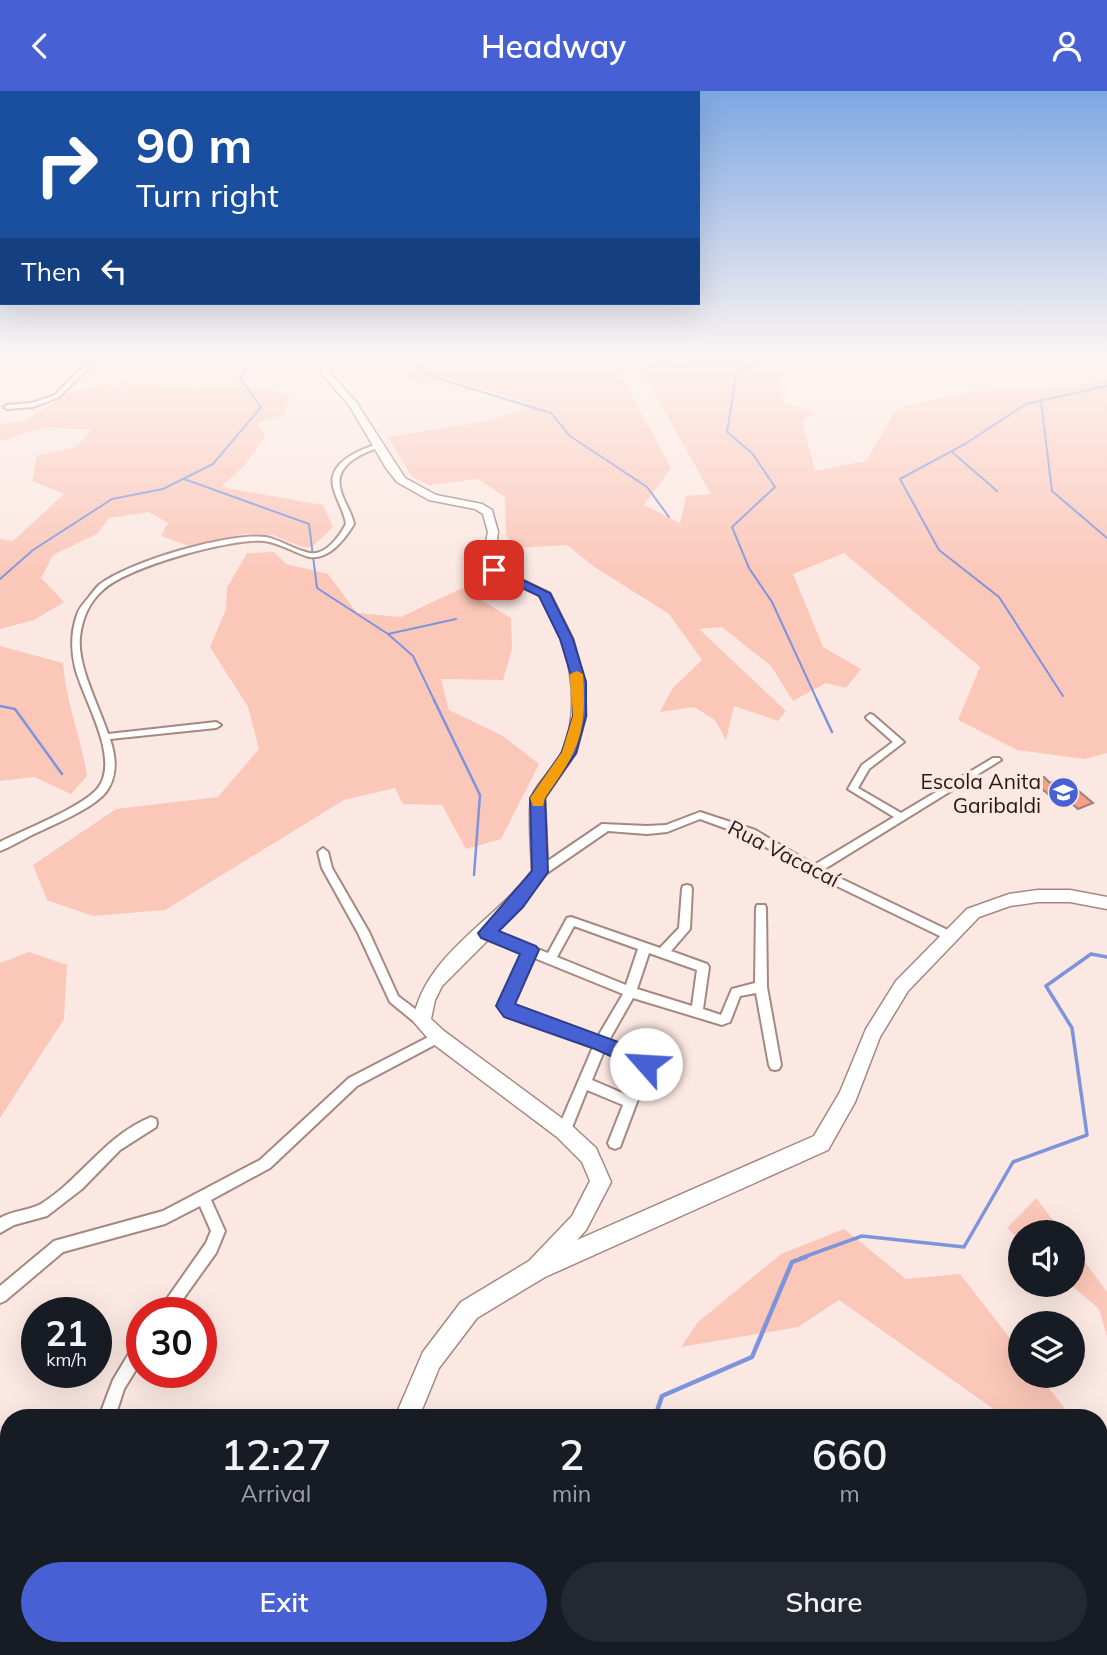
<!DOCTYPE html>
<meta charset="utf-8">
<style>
:root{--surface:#171b24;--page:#242831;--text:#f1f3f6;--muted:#9ea1a6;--accent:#4761d5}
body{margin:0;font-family:Mulish,sans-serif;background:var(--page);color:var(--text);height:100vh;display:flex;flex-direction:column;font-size:26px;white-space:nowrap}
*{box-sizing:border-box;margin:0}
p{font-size:23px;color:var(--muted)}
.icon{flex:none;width:38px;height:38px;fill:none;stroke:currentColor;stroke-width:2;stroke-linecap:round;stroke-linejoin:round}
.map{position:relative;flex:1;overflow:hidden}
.details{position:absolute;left:0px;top:1318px;width:1108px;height:247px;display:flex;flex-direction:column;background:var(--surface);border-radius:28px 28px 0 0;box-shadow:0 7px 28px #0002}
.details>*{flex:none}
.hud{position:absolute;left:0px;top:0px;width:700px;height:214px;box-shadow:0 7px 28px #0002;background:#1a4fa0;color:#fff;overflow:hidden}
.fabs{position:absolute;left:1008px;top:1129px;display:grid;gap:14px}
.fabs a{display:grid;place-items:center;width:77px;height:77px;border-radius:50%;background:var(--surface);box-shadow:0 7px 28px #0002;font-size:35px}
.speed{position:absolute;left:21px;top:1206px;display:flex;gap:14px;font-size:35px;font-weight:700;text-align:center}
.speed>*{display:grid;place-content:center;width:91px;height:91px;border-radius:50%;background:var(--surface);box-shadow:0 7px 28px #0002;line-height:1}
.speed small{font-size:18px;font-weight:400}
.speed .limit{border:10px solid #d22;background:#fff;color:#111}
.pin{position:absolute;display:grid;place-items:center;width:60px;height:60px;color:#fff;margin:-30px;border-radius:14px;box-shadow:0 4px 10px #0006}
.me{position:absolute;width:77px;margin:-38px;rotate:296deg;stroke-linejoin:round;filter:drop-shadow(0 0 5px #0008)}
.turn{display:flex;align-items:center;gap:24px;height:147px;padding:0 21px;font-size:32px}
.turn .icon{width:91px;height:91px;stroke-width:2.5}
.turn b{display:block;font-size:49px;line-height:60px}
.then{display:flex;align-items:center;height:66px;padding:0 21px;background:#0003;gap:14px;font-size:26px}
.eta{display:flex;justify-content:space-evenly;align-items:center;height:119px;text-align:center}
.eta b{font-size:42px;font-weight:600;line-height:49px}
.cta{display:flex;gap:14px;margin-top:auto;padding:14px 21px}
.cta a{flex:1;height:80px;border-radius:42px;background:var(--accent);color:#fff;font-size:28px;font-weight:600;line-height:80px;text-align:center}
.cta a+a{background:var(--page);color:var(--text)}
header{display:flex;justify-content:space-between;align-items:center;height:91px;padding:0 21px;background:var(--accent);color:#fff;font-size:32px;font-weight:600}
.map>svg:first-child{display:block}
.green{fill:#fbc7b9}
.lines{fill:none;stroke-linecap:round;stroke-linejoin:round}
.stream-far3{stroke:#7d94dc;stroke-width:2}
.stream-far2{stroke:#7d94dc;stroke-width:2.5}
.stream-far1{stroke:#7d94dc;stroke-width:3.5}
.stream{stroke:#7d94dc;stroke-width:4.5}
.building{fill:#f69f88;stroke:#9e8179;stroke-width:2}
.street-casing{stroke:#a58880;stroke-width:4}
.secondary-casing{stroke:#a58880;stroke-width:3}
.street{fill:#fff;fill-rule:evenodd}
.secondary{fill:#fff;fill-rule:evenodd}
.route{fill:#4761d5;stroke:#2e3f8a;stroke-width:2}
.slow{fill:#f59e0b}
.labels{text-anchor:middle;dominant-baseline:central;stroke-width:7;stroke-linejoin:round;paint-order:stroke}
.poi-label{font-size:21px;fill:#251a17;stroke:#fbe8e2;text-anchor:end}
.street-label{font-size:21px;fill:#251a17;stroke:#fbe8e2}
</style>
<header><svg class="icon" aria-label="back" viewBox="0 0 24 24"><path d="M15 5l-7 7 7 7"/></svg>Headway<svg class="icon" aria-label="person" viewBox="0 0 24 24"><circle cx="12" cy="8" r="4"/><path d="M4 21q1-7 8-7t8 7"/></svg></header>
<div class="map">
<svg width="1107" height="1564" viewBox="0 0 1107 1564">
<rect width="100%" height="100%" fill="#fbe8e2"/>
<g class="green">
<path d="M390,267H612L671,377L644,414L680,432L686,405L711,403L638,273L659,267H797L778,290L785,312L816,322L802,330L815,380L866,370L897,317L971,300L1049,298L1107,289V662L1085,668L1017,659L958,629L980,576L844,462L793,483L823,556L861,578L846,597L826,592L793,610L771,575L722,536L699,538L786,620L778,630L734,615L726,649L715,629L694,616L660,621L672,598L702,569L669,523L593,475L567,454L515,457L506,444L505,406L478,388L429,394L412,386L388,346L490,329L523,319L524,310L447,288L419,293L393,275Z"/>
<path d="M123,292C178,303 235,289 289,303L285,323L258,332L265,345L244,375L221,396L323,414L333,436L312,456H302L273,444L243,443L190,455L161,445L168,432L149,421L109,427L97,443L53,464L41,487L64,511L34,529L0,538V448L13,450L64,403L32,390L37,365L76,356L92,339L46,336L0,350V334L25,330L71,300Z"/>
<path d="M274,461L286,473L328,483L357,522L401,526L462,497L511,527L512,558L503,589L441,588L449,619L503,645L539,673L501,748L466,758L442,714L403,713L395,697L344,709L165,819L93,825L47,809L33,774L116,718L218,706L259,658L248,616L210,556L226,518L227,497L247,462Z"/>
<path d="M0,555L63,572C66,612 81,646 87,685L71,703L34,686L0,690Z"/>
<path d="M29,861L67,874L64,928L0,1027V872Z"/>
<path d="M1036,1107L1062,1141H1020V1149L1007,1137Z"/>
<path d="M844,1138L906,1188L960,1183L1020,1260V1284L1039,1285L1067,1320L1081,1326H1005L839,1209L798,1236L681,1256L698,1231L781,1163Z"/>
<path d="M1073,1155L1107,1201V1246L1099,1218L1071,1194Z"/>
<path d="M1099,1335L1107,1339V1398L1099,1393Z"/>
<path d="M1107,1491V1564H520L521,1556H1099V1502Z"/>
</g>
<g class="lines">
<g class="stream-far3">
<path d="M408,267L433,286L551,322L570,345L647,396L669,426"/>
<path d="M773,267L737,280L727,341L752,362L775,396L732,436L749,477L772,511L818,611"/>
<path d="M655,275L757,271"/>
<path d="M1041,310L1052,400L1107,447"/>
<path d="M952,361L997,400"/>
<path d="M184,388L309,433L317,497L388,543L413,565L435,611"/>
<path d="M0,488L33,459L112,408L163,398L213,373L261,316L240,287L255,267"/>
<path d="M388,543L456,528"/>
<path d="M1063,605L999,506L939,459L900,388L965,353L1026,313L1107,295"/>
</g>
<g class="stream-far2">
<path d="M434,609L480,704L474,784"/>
<path d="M817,609L832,641"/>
<path d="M0,615L15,618L62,683"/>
</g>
<path class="stream-far1" d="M801,1167L862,1145L964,1156L1013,1071L1087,1044L1072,937L1046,895L1091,863L1107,866"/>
<g class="stream">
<path d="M655,1326L662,1305L752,1266L792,1171L806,1166"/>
<path d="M574,1564L577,1556"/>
</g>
</g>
<path class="building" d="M1044,686L1050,692L1063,687L1093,712L1078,718L1071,712L1062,715L1033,690Z"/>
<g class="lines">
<defs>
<g id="street">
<path d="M98,267H104L82,283L59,306L33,316L7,318L4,316L7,314L32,312L55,304L78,281Z"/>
<path d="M379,353L381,354V356C364,361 335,373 340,396C342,409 351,419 354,433C345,448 329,469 309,466C295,462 280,452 264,450C231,447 127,476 103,499C89,511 82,528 80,546C77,575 99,615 108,643L216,631L221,634L216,637L110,648C116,666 118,685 106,701C93,718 50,735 30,745C20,750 10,756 0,760V751C23,739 83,716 98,697C121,667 83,609 75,576C71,559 71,541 77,524C79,517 84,512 89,506C92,502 95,498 99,494C128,471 229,441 266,446C279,448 306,465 316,462C329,460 341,443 346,433C344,419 336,409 333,395C328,371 361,358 379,353Z"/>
<path d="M870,623L873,624L904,651L869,678L858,697L901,722L993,667H999L1001,669L823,779L954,842L956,845L954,848H946L810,782L747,745L700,728L667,741L647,743L608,740L544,784L540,785L535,781L536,778L602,733L647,735L666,734L700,721L755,739L814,774L894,726L848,698L862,674L893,651L867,628L866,626Z"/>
<path d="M323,757L328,761L332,777L369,841L398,905L426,926L428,930L426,934L422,935L418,934L390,911L358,842L322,777L318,761Z"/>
<path d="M687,794L691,795L692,798L690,838L671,860L707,873L709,876L703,918L721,924L732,898L755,892L756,817L757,814H765L766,817L767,896L781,974L779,978L775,979L771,978L769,974L756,902L740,905L730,931L722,934L633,907L608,951L650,967L652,971L620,1056L615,1058L610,1056L608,1052L623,1014L587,999L569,1044L564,1046L559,1044L557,1040L593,956L506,924L499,911L523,862L482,845L480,842L482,839L486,838L548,862L567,827L571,826L660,857L679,837L682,798L683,795ZM574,835L638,858L626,894L557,866ZM649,862L697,879L692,915L637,898ZM532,866L623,903L597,947L514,916L511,911ZM604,960L639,974L627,1004L592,989Z"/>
<path d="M438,941L442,942L444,946L442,950L357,995L270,1077L211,1109L225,1140L216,1162L173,1222H157L206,1152L211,1140L200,1115L165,1133L63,1161L5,1210L0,1212V1195L54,1150L163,1120L260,1069L349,987Z"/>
<path d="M151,1026L156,1028L157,1032L156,1036L120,1059L82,1098L47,1125L14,1134L0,1142V1127C13,1119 28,1120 41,1113C81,1088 106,1044 151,1026Z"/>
<path d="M142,1247V1269L124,1298L115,1326H99L113,1289L137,1249Z"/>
</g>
<g id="secondary">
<path d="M318,267H326L330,282L356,311L405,387L436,404L482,413L492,419L498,441L494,471L498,477L550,502L573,548L585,591L586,625L576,662L545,707L548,781L522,815L442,895L435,909L431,928L444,940L571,1034L596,1057L611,1091L586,1139L577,1149L814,1045L840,1001L866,938L896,890L967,818L1009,803L1038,799H1070L1107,806V818L1070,811H1038L1010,815L979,826L908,900L880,946L855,1011L828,1059L545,1186L477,1227L439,1277L419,1326H395L423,1261L461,1211L529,1170L572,1125L590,1090L582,1071L557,1046L432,952L413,930C424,864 494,831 532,780C532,765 527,716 532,705C539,689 555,677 562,661C583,614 569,548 541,507C530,492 497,491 482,471L488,441L483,423L475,418L429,409L397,391L386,377L349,314L322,283Z"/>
<path d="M328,1556H356L354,1564H326Z"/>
</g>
</defs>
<use href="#street" class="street-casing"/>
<use href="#secondary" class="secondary-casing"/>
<use href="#street" class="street"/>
<use href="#secondary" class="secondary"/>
</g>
<linearGradient id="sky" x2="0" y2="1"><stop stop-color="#7da7e3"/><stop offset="0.55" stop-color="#fdf5f2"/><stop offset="1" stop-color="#fdf5f2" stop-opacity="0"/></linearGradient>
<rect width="1107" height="486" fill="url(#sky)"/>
<path class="route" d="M490,477H498L550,502L573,548L586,591V625L576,662L545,707L548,781L523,816L499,840L536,855L539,859L515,913L651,963L656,973L653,979L646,981L595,958L504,926L496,915L520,863L481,847L478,842L532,780L530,707L562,661L573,625V591L560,548L539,505L490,482Z"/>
<path class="slow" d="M577,580L583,583C587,644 579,658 545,707L543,715H533L530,707L562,661L573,625L570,583Z"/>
<defs>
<symbol id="school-disc" viewBox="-11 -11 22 22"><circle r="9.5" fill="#4761d5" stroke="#fbe8e2"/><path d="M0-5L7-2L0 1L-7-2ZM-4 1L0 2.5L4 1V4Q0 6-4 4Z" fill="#fff"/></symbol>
</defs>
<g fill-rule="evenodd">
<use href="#school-disc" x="1046" y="684" width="35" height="35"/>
</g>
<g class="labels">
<g class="poi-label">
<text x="1041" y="690">Escola Anita<tspan x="1041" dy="24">Garibaldi</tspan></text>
</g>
<g class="street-label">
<text transform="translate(784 762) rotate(27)">Rua Vacacaí</text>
</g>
</g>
</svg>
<div class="fabs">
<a><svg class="icon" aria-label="sound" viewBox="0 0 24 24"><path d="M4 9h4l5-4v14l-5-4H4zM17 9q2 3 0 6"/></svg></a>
<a><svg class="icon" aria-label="layers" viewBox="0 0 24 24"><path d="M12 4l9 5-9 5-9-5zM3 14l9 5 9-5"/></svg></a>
</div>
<div class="speed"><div>21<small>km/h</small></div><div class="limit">30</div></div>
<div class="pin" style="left:494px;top:479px;background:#d93025"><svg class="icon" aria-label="arrive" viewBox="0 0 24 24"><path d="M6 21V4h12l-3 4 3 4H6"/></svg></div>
<svg class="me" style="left:646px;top:973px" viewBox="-20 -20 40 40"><circle r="19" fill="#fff"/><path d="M0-13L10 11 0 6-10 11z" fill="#4761d5"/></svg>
<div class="hud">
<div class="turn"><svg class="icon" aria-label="right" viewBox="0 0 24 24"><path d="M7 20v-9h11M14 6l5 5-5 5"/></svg><div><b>90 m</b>Turn right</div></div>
<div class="then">Then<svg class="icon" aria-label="left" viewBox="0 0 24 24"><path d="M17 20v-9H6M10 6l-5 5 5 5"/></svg></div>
</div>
<section class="details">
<div class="eta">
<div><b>12:27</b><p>Arrival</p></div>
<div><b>2</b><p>min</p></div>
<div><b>660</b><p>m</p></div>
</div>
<div class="cta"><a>Exit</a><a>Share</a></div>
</section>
</div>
